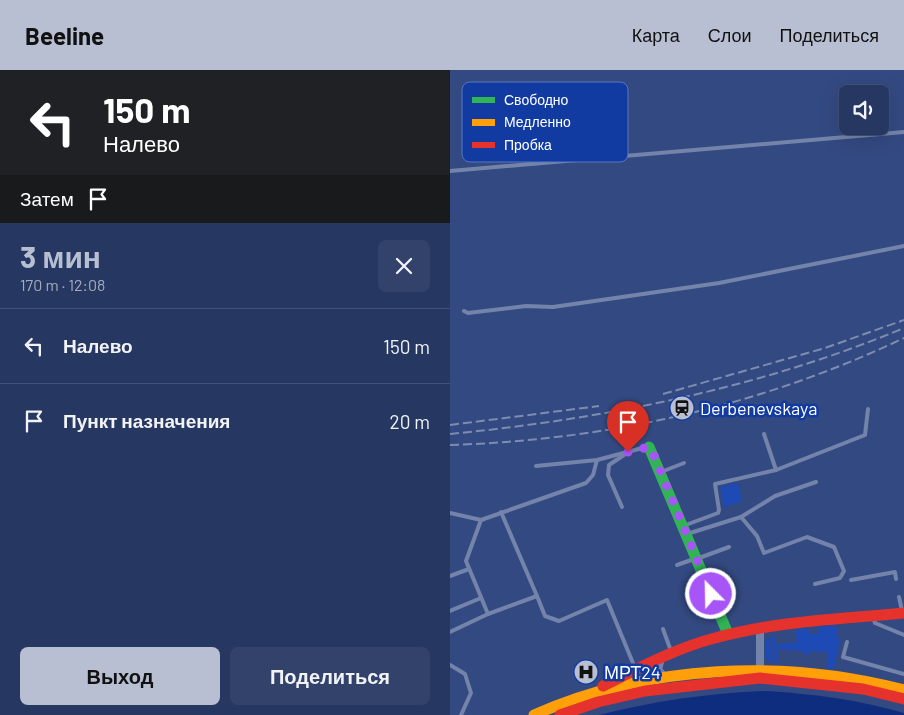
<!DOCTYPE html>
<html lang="ru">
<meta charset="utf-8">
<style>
:root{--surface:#263761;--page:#32426a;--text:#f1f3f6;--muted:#a4acbd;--line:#425176;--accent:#b8bfd3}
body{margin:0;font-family:Barlow,sans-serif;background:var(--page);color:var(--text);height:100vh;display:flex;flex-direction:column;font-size:19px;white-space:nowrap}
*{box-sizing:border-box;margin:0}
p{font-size:16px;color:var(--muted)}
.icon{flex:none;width:28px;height:28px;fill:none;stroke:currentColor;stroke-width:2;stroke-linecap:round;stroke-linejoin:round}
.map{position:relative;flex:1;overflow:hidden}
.sheet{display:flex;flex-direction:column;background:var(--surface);width:450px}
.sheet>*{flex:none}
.hud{background:#202124;color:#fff;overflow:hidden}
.fabs{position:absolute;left:389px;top:15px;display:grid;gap:10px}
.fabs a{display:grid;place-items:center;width:50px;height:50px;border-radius:8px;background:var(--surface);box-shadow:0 5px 20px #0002,0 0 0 1px var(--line);font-size:25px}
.pin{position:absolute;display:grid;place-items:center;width:42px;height:42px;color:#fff;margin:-51px -21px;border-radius:50% 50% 50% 0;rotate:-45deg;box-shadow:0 0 5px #0007}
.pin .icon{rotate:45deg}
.me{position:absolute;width:55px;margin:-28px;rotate:337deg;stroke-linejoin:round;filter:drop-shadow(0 0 4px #0008)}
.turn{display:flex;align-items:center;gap:18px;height:105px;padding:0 20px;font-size:22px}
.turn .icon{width:65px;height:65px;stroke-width:2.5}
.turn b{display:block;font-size:35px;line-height:42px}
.then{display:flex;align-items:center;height:48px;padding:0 20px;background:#0003;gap:10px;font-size:19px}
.round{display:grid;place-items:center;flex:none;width:52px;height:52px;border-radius:8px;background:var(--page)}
.overview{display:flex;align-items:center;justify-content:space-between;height:85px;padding:0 20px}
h1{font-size:30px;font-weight:700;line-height:38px;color:var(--accent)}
.button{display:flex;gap:10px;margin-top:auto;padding:10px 20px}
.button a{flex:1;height:58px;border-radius:8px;background:var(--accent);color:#111;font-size:20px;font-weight:700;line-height:58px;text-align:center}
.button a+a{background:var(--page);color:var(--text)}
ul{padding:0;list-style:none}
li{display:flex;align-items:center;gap:15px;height:75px;padding:0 20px;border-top:1px solid var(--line)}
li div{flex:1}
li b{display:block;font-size:19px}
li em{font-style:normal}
header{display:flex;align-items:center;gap:30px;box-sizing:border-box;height:70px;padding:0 25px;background:var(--accent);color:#111}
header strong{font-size:24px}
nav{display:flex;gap:28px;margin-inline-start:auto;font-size:18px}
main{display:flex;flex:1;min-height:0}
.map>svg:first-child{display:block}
.green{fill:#1d4ab5}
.water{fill:#0f2d7e}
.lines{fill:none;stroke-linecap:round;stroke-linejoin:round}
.lane{stroke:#7483aa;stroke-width:4}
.street{stroke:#7483aa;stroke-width:8}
.fast{stroke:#30b455;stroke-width:11}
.slow{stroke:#ff9f0a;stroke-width:11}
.jam{stroke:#e5322d;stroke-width:11}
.rail{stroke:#7e8cb0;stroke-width:2;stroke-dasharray:9 4;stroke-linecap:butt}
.route{stroke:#a855f7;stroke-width:9;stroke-dasharray:0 16.2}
.labels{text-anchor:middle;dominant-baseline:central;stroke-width:5;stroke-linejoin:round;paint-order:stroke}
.poi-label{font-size:18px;fill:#fff;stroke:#123ba2;text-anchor:start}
.key{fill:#123ba2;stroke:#5976be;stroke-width:1}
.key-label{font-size:14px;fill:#fff}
</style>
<header>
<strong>Beeline</strong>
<nav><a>Карта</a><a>Слои</a><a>Поделиться</a></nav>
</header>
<main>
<section class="sheet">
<div class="hud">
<div class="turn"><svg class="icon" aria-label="left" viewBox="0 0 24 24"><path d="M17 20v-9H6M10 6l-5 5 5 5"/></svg><div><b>150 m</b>Налево</div></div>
<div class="then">Затем<svg class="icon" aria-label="arrive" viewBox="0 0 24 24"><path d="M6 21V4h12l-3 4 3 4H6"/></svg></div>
</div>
<div class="overview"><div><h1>3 мин</h1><p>170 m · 12:08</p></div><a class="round"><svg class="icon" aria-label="close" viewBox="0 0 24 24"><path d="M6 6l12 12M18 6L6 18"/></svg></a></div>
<ul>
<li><svg class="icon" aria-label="left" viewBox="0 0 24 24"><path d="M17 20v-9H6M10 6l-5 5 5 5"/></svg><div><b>Налево</b></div><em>150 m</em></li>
<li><svg class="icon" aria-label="arrive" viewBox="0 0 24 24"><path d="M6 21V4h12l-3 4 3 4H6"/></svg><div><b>Пункт назначения</b></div><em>20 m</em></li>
</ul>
<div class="button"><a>Выход</a><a>Поделиться</a></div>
</section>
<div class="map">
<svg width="454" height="645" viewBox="0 0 454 645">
<rect width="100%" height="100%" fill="#334981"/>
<g class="green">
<path d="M288,413L292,431L274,437L270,417Z"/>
<path d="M384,555L388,561L387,568L390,569L384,599H377L378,582L359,581V585L354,584V581L328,579L327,593H323L324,580L319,567L324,566L326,575L347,572L345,560L358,558L359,564L369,563L368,557Z"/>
<path d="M318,568L322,580L321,593L316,588L315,572Z"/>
</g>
<path class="water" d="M317,621C364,624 409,630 454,643V645H149C205,631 260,623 317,621Z"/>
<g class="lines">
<g class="lane">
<path d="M0,101L454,62"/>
<path d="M14,241L18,243L76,236L103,237L269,213L454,176"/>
<path d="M86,396L147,390L196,377"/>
<path d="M326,400L415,365L418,339"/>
<path d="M211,402L234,393"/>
<path d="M172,437L158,405L159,395L174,385"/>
<path d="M0,443L31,450L136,413L143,405L147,390"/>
<path d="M291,447L325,426L366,412"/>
<path d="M31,450L16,491L38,544"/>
<path d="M233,456L268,443L269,440L265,414L326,400L314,364"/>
<path d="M237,464L291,447L307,466L314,483L357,467L384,477L394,501L390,508L365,514"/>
<path d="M249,488L279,477"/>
<path d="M227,495L244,489"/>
<path d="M0,506L19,499"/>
<path d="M401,510L445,502L446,509"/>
<path d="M263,523L272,520"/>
<path d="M87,526L95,546L109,551L157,530L185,598"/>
<path d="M449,527L452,541"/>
<path d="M0,541L31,528"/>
<path d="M423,547L425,553L454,565"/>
<path d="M213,559L221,581"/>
<path d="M0,562L38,544L87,526L51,442"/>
<path d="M397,572L393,587L454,604"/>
<path d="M0,595L15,604L21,623L11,645"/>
</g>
<g class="street">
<path d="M310,559V605"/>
<path d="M211,588L208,600L216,608"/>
</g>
<path class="fast" d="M199,377L278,564"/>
<path class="slow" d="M84,645C199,594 334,589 454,620"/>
<g class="jam">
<path d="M153,616C189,598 226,578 265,568C326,551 391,549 454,543"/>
<path d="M110,645L148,632L195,621L310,608L413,619L454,629"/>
</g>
<g class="rail">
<path d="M213,324L375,278L454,250"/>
<path d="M0,355L149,336"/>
<path d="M0,364C154,349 310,318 454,258"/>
<path d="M0,375C157,370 311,336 454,268"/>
</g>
</g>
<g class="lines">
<path class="route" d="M178,382L199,377L201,378L261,524"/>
</g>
<defs>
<symbol id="station-disc" viewBox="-11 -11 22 22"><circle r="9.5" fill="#b8bfd3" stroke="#123ba2"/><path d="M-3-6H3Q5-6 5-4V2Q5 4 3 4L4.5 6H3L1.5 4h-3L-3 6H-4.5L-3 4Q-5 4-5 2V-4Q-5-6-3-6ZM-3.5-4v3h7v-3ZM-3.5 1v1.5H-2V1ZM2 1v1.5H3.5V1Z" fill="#111"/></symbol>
<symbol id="hospital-disc" viewBox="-11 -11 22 22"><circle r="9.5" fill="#b8bfd3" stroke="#123ba2"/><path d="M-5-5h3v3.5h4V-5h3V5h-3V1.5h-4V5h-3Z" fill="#111"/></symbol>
</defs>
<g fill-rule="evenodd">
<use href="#station-disc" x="218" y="324" width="28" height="28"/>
<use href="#hospital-disc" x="122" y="588" width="28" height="28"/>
</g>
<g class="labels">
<g class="poi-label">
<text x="250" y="338">Derbenevskaya</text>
<text x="154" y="602">МРТ24</text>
</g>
</g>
<rect x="12" y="12" width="166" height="80" rx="8" class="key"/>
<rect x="22" y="27" width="23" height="6" fill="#30b455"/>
<rect x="22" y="49" width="23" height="7" fill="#ff9f0a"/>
<rect x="22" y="72" width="23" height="6" fill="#e5322d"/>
<g class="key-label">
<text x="54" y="35">Свободно</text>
<text x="54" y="57">Медленно</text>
<text x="54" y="80">Пробка</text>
</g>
</svg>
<div class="fabs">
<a><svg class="icon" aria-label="sound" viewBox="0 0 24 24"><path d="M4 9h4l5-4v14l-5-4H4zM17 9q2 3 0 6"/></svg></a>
</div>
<div class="pin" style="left:178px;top:382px;background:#d93025"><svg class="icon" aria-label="arrive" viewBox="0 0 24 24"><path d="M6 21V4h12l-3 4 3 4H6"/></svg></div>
<svg class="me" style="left:261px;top:524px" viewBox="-20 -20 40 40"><circle r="17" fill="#a855f7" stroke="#fff" stroke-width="3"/><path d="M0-11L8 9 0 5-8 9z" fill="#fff"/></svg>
</div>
</main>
